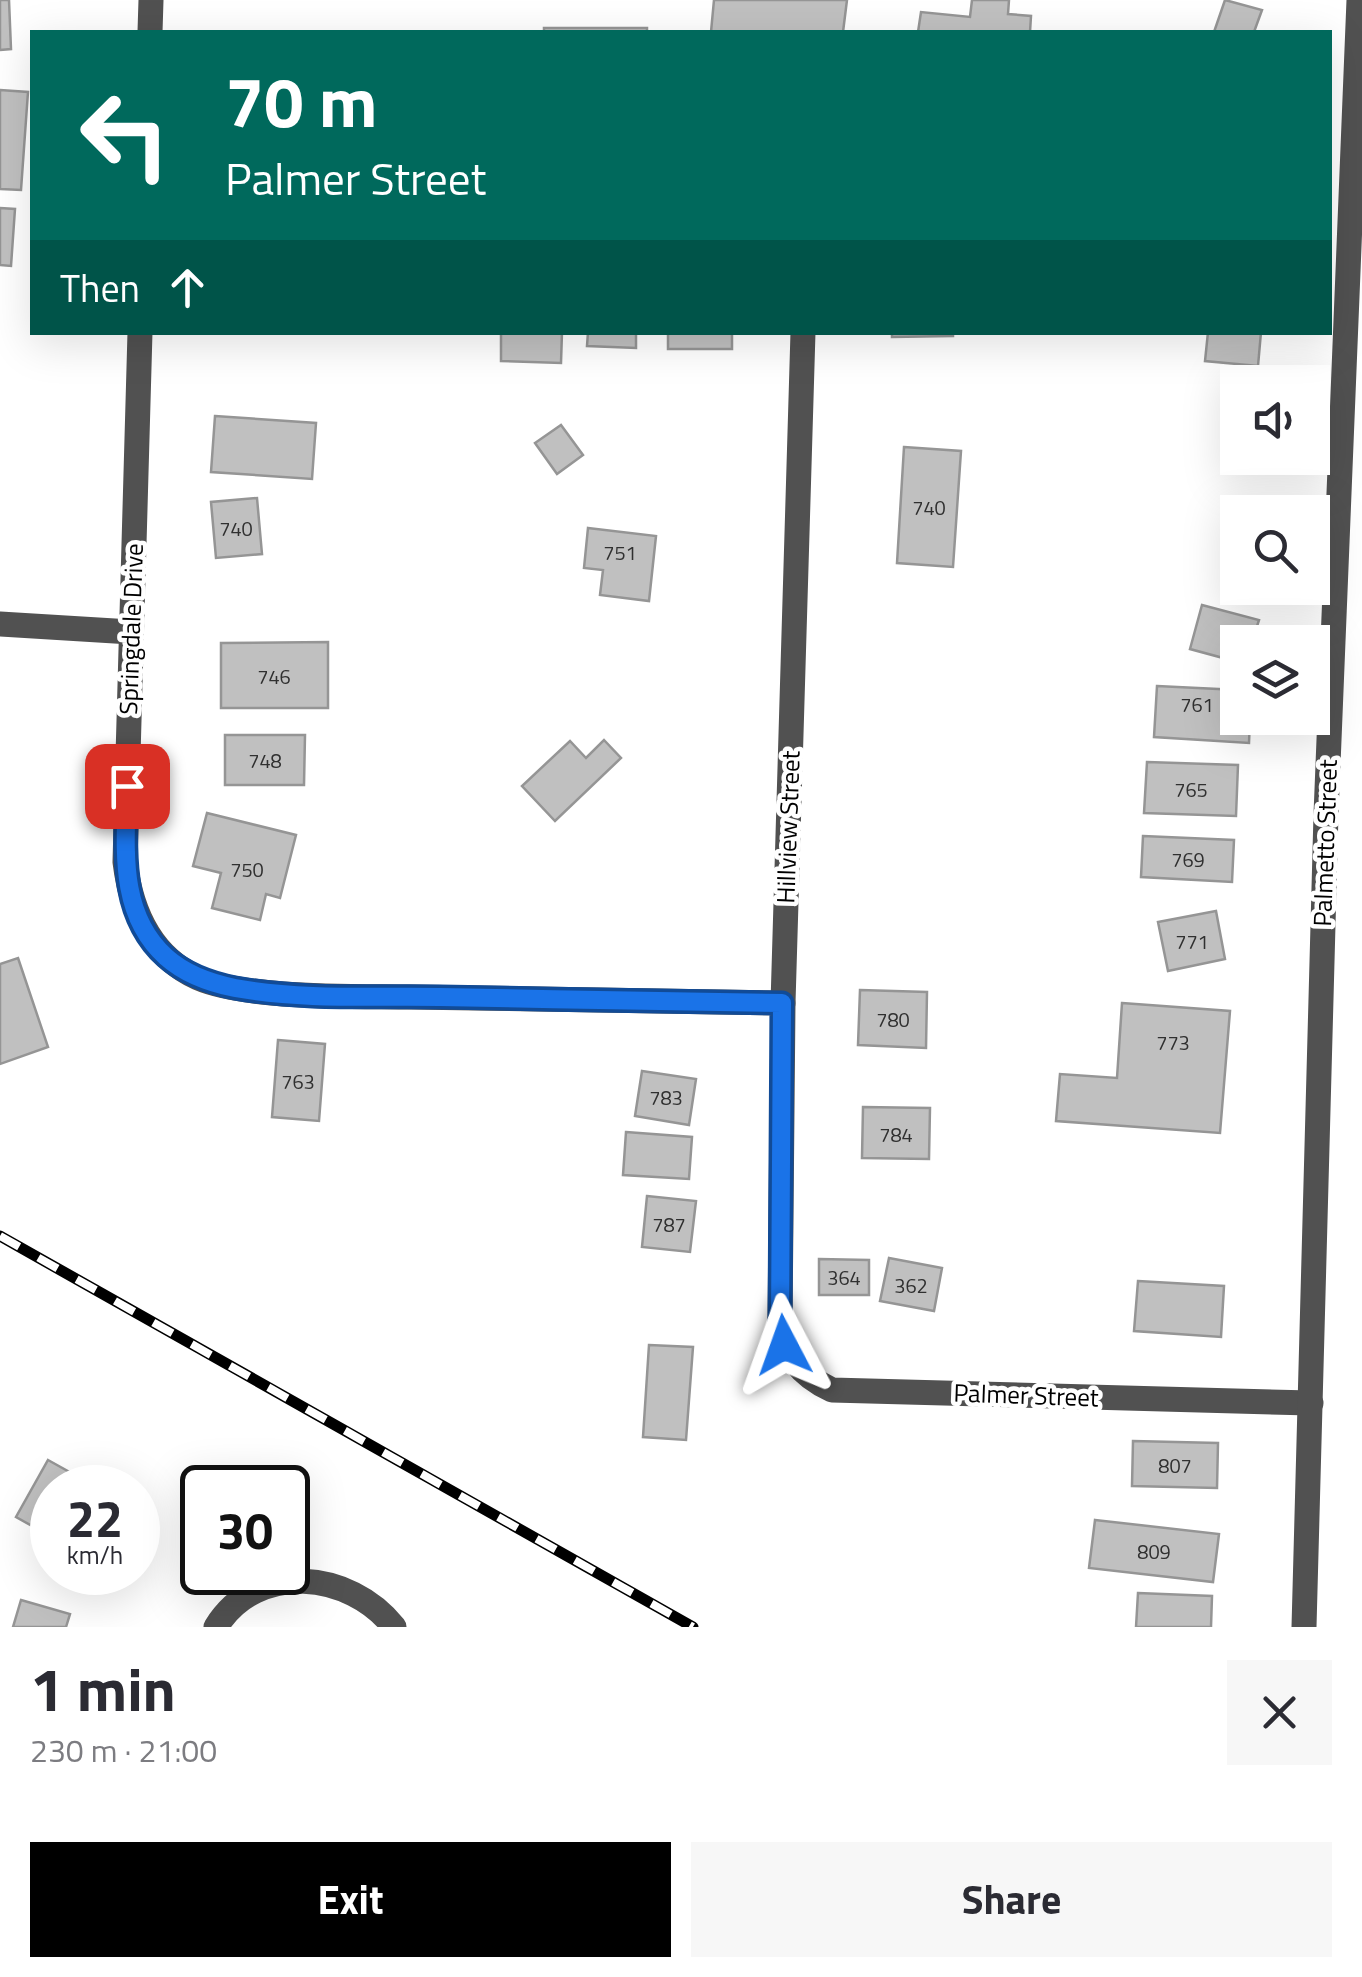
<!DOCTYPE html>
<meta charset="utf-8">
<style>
:root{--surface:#fff;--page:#f7f7f7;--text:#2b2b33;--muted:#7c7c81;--accent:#000}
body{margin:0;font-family:"Titillium Web",sans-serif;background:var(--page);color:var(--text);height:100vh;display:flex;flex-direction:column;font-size:38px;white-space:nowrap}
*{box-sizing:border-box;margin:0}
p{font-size:32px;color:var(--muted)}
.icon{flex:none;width:55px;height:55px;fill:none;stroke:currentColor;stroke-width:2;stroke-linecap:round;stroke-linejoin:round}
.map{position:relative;height:1627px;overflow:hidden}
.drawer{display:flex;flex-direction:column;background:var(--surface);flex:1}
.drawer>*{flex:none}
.guide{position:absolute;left:30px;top:30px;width:1302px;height:305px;border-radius:0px;box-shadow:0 10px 40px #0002;background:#00695c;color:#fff;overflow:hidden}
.tools{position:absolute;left:1220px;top:365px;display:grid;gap:20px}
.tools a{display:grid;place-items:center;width:110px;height:110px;border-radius:0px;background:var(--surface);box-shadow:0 10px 40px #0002;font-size:50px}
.speed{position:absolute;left:30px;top:1465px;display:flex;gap:20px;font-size:50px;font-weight:700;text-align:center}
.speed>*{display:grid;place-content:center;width:130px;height:130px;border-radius:50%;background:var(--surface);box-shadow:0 10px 40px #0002;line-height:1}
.speed small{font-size:25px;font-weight:400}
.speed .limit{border:5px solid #111;border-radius:15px;background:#fff;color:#111}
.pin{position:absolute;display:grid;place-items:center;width:85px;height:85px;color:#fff;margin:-42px;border-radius:20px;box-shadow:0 5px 15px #0006}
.me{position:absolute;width:110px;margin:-55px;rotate:356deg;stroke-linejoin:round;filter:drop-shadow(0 0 8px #0008)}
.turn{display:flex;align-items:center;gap:35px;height:210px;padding:0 30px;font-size:45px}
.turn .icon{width:130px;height:130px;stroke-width:2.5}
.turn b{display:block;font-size:70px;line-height:85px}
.then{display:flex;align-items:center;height:95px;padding:0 30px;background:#0003;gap:20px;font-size:38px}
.round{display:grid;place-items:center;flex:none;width:105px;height:105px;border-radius:0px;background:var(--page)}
.overview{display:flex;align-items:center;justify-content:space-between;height:170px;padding:0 30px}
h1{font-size:60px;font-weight:700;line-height:75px}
.action{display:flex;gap:20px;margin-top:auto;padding:20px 30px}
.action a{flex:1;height:115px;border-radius:0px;background:var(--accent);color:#fff;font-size:40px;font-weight:700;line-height:115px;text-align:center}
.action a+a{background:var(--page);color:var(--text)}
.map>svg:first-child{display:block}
.building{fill:#c0c0c0;stroke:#959595;stroke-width:2.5}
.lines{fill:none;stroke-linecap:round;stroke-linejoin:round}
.minor{stroke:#515151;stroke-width:25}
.rail-casing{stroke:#000;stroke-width:11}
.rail{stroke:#fff;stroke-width:8;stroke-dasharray:22;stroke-linecap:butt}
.route-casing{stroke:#114b97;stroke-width:25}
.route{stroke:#1a73e8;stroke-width:18}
.labels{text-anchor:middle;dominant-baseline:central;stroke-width:9;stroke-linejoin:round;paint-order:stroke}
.number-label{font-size:20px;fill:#303030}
.street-label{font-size:25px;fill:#000;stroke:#fff}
</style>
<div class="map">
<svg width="1362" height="1627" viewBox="0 0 1362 1627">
<rect width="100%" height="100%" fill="#fff"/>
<g class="building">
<path d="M0,0H9L11,49L0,50Z"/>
<path d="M714,0H847L843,32H711Z"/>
<path d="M972,0H1009L1008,14L1031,16L1030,32H918L921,12L970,17Z"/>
<path d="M1225,0L1262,10L1254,32H1214Z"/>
<rect x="544" y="28" width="103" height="4"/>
<path d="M0,90L28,92L21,190L0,189Z"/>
<path d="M0,208L15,209L11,266L0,265Z"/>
<path d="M501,332H562L561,363L501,361Z"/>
<path d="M588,332H636V348L587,346Z"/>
<rect x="668" y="332" width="64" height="17"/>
<path d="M892,332H953V336L892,337Z"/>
<path d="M1208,332H1261L1258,366L1205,361Z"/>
<path d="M215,416L316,423L312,479L211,472Z"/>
<path d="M561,425L583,455L557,474L535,443Z"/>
<path d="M904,447L961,451L953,567L897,563Z"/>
<path d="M257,498L262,554L216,558L211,502Z"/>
<path d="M588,528L656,536L649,601L600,595L603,570L584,568Z"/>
<path d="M1202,605L1259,620L1252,642H1238V662L1190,649Z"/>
<path d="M328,642V708H221V643Z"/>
<path d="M1157,686L1238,690V718H1250L1249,743L1154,737Z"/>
<path d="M225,735H305L304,785H225Z"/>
<path d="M604,740L621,758L555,821L522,786L570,741L586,758Z"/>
<path d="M1147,762L1238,765L1236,816L1144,813Z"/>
<path d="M207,813L296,835L280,898L266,894L260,920L212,908L221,873L193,866Z"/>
<path d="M1143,836L1234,840L1232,882L1141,877Z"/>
<path d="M1216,911L1225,959L1168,971L1158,922Z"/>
<path d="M18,958L48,1047L0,1064V964Z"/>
<path d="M860,990L927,992L926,1048L858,1045Z"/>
<path d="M1122,1003L1230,1011L1220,1133L1056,1121L1060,1074L1117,1078Z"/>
<path d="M278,1040L325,1044L319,1121L272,1117Z"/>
<path d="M642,1071L696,1079L689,1125L635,1116Z"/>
<path d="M863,1107L930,1108L929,1159L862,1158Z"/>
<path d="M626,1132L692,1137L689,1179L623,1175Z"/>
<path d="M647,1196L696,1201L690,1252L642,1247Z"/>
<path d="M889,1258L942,1268L934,1311L880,1301Z"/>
<path d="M819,1259L869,1260V1295H819Z"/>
<path d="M1138,1281L1224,1286L1221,1337L1134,1331Z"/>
<path d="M649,1345L693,1347L686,1440L643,1437Z"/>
<path d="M1133,1441L1218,1443L1217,1488L1132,1486Z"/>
<path d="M48,1460L82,1479L77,1488H52L50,1536L16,1517Z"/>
<path d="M1095,1520L1219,1534L1213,1582L1089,1568Z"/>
<path d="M1138,1593L1212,1596L1211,1627H1136Z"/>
<path d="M21,1600L70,1614L66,1627H13Z"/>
</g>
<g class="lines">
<g class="minor">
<path d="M150,32L151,0"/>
<path d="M140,332L125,862C131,911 150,956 198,978C246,999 355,996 410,997C534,999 658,1001 783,1003"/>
<path d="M803,332L783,1003L780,1322C786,1356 800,1375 832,1390L1311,1403"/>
<path d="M0,624L131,632"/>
<path d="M216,1627C257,1561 350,1571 394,1627"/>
<path d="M1304,1627L1326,814L1359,0"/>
</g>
<defs>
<path id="rail" d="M0,1236L693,1627"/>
</defs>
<use href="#rail" class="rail-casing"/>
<use href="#rail" class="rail"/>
</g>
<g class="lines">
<defs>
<path id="route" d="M127,786C126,845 117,913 166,957C185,974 210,983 235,988C302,1000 372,996 440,997C554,999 668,1002 782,1003L780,1322L784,1345"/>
</defs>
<use href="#route" class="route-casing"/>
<use href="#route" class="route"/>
</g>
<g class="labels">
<g class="number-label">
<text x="929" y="507">740</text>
<text x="236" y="528">740</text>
<text x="620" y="552">751</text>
<text x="274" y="676">746</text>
<text x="1197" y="704">761</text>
<text x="265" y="760">748</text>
<text x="1191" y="789">765</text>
<text x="1188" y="859">769</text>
<text x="247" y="869">750</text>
<text x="1192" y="941">771</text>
<text x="893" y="1019">780</text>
<text x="1173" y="1042">773</text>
<text x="298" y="1081">763</text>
<text x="666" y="1097">783</text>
<text x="896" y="1134">784</text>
<text x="669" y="1224">787</text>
<text x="844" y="1277">364</text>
<text x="911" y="1285">362</text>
<text x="1175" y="1465">807</text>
<text x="1154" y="1551">809</text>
</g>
<g class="street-label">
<text transform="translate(131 629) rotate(-88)">Springdale Drive</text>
<text transform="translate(788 827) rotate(-88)">Hillview Street</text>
<text transform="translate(1325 843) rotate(-88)">Palmetto Street</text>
<text transform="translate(1026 1395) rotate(2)">Palmer Street</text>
</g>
</g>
</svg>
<div class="tools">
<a><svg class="icon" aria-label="sound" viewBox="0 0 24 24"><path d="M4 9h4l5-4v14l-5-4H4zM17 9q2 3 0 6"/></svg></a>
<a><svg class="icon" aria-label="search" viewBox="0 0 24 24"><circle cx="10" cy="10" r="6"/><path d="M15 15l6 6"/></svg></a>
<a><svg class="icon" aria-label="layers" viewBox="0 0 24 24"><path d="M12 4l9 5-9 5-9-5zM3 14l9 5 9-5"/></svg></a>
</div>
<div class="speed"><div>22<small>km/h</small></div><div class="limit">30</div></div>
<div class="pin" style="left:127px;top:786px;background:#d93025"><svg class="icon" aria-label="arrive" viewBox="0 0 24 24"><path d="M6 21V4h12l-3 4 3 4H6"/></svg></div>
<svg class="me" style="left:784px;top:1345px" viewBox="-20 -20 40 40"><path d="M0-17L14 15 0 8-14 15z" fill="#1a73e8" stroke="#fff" stroke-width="4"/></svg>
<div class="guide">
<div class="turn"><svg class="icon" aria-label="left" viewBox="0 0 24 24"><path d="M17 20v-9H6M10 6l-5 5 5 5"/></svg><div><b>70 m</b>Palmer Street</div></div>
<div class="then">Then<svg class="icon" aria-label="ahead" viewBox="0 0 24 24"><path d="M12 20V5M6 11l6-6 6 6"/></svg></div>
</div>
</div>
<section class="drawer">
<div class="overview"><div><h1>1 min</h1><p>230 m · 21:00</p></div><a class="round"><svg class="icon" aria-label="close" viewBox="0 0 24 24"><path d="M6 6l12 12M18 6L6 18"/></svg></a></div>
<div class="action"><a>Exit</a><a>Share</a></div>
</section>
